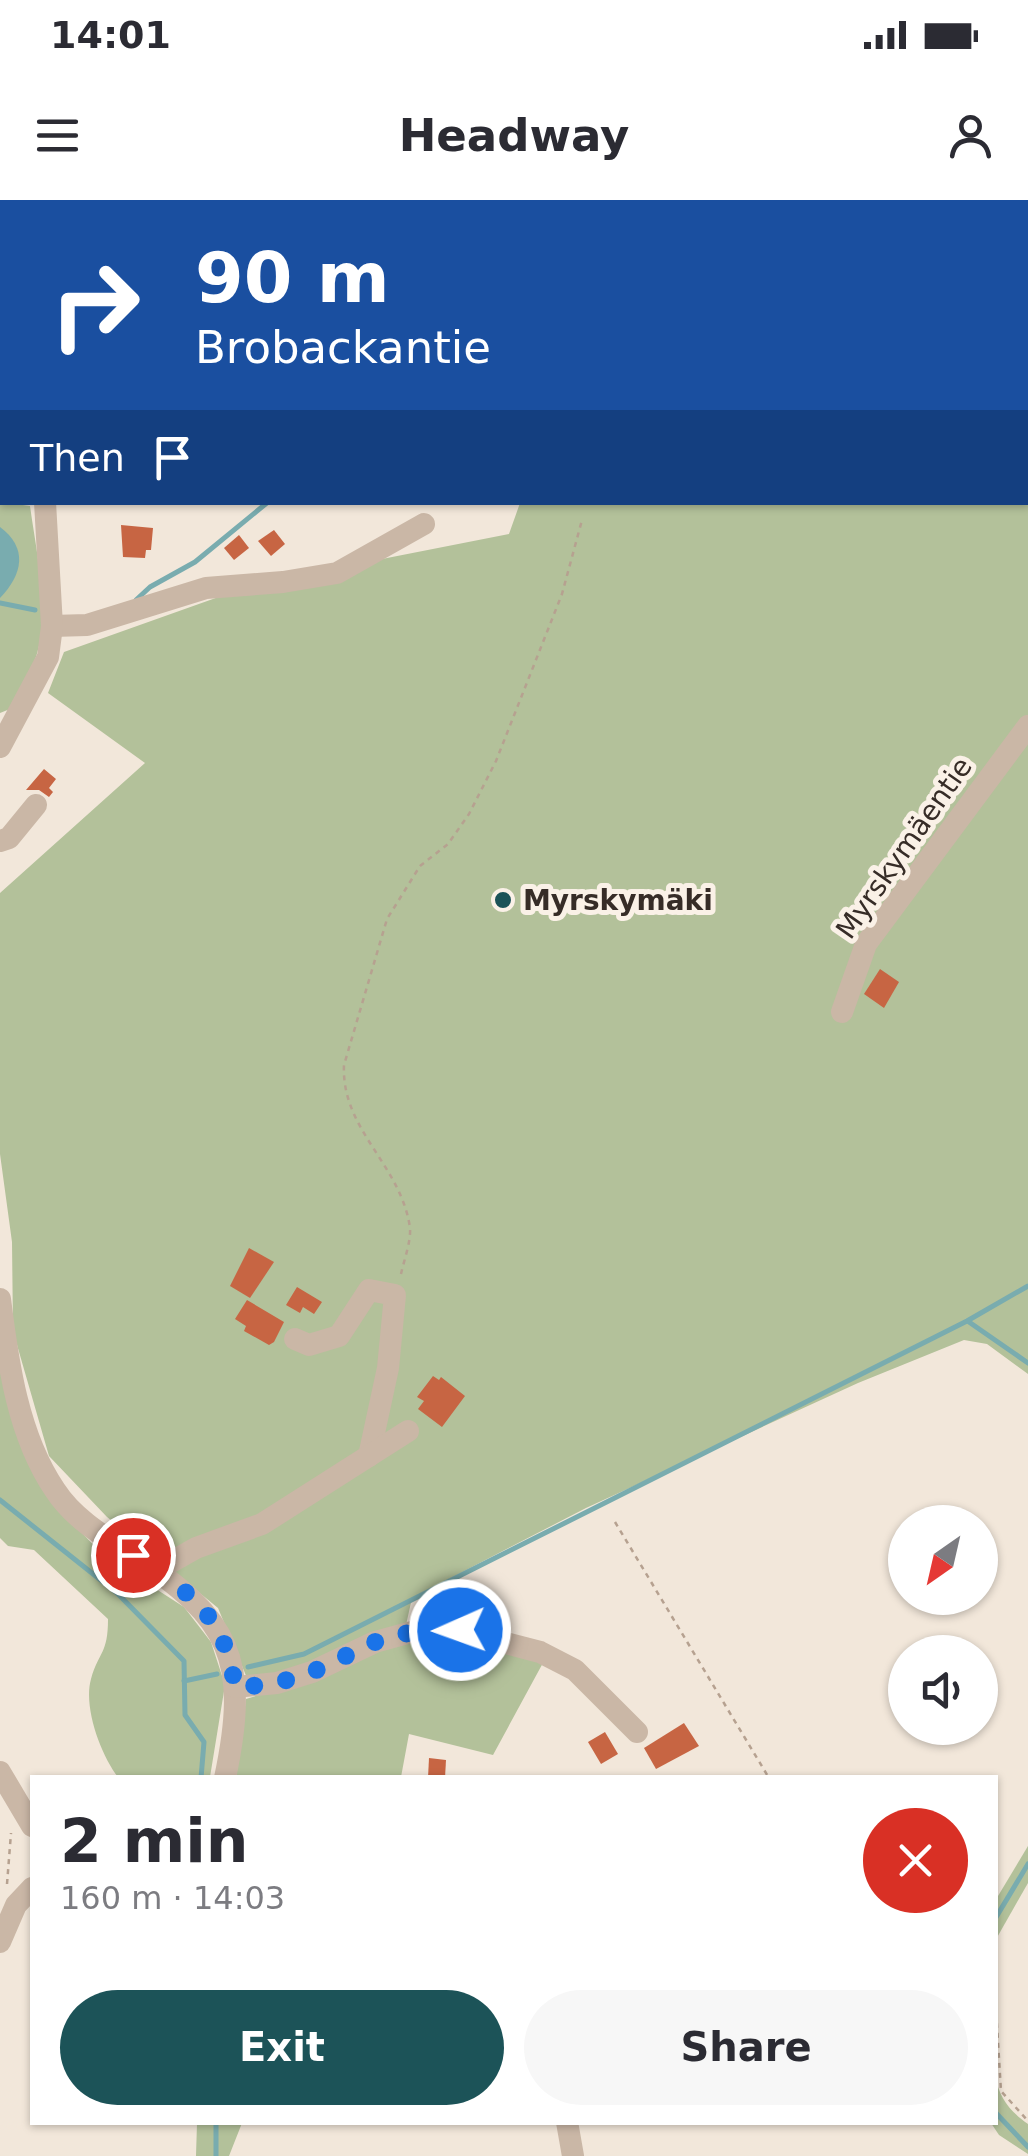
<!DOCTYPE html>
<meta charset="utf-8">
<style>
:root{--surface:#fff;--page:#f7f7f7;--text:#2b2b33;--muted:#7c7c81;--accent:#1c5358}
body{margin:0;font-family:"DejaVu Sans",sans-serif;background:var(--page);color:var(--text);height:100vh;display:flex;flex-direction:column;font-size:38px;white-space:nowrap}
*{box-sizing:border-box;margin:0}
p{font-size:32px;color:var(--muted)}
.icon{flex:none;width:55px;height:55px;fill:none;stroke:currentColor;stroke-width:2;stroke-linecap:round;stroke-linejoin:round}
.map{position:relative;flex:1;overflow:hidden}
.panel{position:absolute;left:30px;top:1575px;width:968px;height:350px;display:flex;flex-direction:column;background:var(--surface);border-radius:0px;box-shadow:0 2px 8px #0004}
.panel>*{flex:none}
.top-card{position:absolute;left:0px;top:0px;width:1030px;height:305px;box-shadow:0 2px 8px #0004;background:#1a4fa0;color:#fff;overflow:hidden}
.needle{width:65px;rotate:214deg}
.tools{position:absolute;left:888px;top:1305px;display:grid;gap:20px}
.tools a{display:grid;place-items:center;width:110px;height:110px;border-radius:50%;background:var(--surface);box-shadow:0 2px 8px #0004;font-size:50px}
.pin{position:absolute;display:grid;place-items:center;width:85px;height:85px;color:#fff;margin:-42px;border:5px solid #fff;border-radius:50%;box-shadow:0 2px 10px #0007}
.me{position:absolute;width:110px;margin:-55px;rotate:268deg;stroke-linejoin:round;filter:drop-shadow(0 0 8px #0008)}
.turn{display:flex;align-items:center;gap:35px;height:210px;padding:0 30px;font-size:45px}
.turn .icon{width:130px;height:130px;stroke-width:2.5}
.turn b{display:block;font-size:70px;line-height:85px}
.then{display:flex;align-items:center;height:95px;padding:0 30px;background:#0003;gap:20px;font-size:38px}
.round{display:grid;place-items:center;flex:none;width:105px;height:105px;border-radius:52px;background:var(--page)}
.headline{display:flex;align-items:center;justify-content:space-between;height:170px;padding:0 30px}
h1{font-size:60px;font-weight:800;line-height:75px}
.primary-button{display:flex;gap:20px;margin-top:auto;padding:20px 30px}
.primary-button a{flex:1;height:115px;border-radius:60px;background:var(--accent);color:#fff;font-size:40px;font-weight:800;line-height:115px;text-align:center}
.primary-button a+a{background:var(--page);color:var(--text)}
.status{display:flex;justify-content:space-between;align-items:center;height:70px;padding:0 50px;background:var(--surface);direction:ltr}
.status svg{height:28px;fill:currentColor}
header{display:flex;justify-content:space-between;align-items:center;height:130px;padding:0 30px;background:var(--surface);font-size:45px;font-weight:800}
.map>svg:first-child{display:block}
.green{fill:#b3c19a}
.water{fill:#79acaf}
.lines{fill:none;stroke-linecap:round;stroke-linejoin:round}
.stream{stroke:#79acaf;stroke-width:5}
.building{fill:#c76543}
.path{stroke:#b6a190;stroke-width:2.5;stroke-dasharray:5 5;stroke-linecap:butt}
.minor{stroke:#cab7a6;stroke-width:22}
.route{stroke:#1a73e8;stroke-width:18;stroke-dasharray:0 32.4}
.poi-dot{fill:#1c5358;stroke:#faf1e7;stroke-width:4}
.labels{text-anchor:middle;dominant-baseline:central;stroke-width:10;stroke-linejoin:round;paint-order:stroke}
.street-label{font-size:28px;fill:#362c27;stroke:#faf1e7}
.poi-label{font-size:28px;font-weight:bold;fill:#362c27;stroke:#faf1e7;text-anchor:start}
</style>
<div class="status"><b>14:01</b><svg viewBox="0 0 49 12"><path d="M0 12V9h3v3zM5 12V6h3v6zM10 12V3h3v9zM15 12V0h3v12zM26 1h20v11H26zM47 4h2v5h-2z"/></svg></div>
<header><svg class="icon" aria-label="menu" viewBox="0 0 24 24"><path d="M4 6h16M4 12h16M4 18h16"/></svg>Headway<svg class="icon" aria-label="person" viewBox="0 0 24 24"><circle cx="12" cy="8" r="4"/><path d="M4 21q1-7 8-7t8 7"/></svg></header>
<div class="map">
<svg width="1028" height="1956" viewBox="0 0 1028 1956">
<rect width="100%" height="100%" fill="#f2e7da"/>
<g class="green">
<path d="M188,0H1028V1174L987,1144L964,1140L858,1183L586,1308L412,1398L406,1425L295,1470L247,1478L218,1408L107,1317L49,1256L13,1131L12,1042L0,954V693L145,563L48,493L64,452L255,384L509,334L520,303L1028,302V2Z"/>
<path d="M0,294L2,302L30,306C36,350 48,401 39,446C34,469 21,489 10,509L0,513Z"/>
<path d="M0,1157L47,1296L103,1355L184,1407L211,1442L225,1485L210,1577H118C101,1555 83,1507 91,1479C99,1451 108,1454 108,1419L34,1350L8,1346L0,1338Z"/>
<path d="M423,1438H463L544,1461L493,1555L409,1534L401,1577L236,1578L246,1499L308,1480L386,1445Z"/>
<path d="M1028,1646V1683L995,1741V1701Z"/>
<path d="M995,1875C999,1897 1009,1911 1028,1924V1954L999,1935L991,1923L995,1922Z"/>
<path d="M197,1923H242L229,1956H196Z"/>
</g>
<path class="water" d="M0,327C28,348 23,374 0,398Z"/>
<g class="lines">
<g class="stream">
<path d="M136,400L150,387L195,362L268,302"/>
<path d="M0,403L35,410"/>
<path d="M969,1122L1028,1163"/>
<path d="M0,1300L117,1393L184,1461L185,1515L204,1542L201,1578"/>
<path d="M248,1467L304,1454L967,1121L1028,1086"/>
<path d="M184,1481L217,1474"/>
<path d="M995,1719L1028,1664"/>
<path d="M995,1912L1028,1947"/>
<path d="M216,1922V1956"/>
</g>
</g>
<g class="building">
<path d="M121,325L153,328L151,350H146L145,358L123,357Z"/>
<path d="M274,330L285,344L271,356L258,341Z"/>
<path d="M239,335L249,348L234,360L224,348Z"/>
<path d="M44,569L56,579L49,588L53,592L49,597L39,590H26Z"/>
<path d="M880,769L899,782L884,808L864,794Z"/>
<path d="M249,1048L274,1062L250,1098L230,1086Z"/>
<path d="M297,1087L322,1102L314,1114L303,1107L300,1113L286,1105Z"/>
<path d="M247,1100L284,1122L274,1142L269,1145L244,1131L246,1126L235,1119Z"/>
<path d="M433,1176L439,1180L441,1177L465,1196L442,1227L418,1209L424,1201L417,1197Z"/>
<path d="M684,1523L699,1546L656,1569L644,1548Z"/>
<path d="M605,1532L618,1554L601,1564L588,1542Z"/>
<path d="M429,1558L446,1560L445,1578H428Z"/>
</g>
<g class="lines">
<g class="path">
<path d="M212,0L232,2"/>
<path d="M205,2L208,0"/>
<path d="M0,294L2,295"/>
<path d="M401,1074C404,1060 411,1042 410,1028C401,964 341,930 344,865L387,719L420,666L448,644L469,614L496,561L562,394L582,320"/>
<path d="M615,1322L769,1578"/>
<path d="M7,1684L11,1633"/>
<path d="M995,1793L1001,1891L1028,1921"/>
</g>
<g class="minor">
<path d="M58,2L59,0"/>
<path d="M52,426L87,425L206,388L283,382L337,373L424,324"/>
<path d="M0,547L48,457L52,426L45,302"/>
<path d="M0,641L9,638L36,605"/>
<path d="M842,812L866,744L1028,526"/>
<path d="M0,1099C8,1163 18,1236 55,1290C73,1318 103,1336 131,1354C231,1418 250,1460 225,1578"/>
<path d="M295,1139L309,1145L339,1136L369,1090L395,1095L388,1168L369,1256"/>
<path d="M157,1370L196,1348L262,1324L408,1231"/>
<path d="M235,1487L277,1483L312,1472L375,1442L419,1430L460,1431L540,1452L575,1470L637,1532"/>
<path d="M0,1572L32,1626"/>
<path d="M0,1742L16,1705L32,1688"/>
<path d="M567,1922L573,1956"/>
</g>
</g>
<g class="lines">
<path class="route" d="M133,1355C190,1392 226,1416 235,1488L277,1483L312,1472L375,1442L419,1430H460"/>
</g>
<circle class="poi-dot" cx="503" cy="700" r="10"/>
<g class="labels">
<g class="street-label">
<text transform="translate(904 648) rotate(-55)">Myrskymäentie</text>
</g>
<g class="poi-label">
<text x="523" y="700">Myrskymäki</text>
</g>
</g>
</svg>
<div class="tools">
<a><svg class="needle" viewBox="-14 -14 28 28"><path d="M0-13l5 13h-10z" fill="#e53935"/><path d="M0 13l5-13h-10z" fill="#7c7c81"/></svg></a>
<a><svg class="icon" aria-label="sound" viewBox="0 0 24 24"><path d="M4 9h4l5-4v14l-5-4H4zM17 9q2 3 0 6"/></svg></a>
</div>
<div class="pin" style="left:133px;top:1355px;background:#d93025"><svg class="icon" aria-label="arrive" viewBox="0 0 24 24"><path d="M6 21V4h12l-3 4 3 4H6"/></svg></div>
<svg class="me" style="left:460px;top:1430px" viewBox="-20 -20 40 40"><circle r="17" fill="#1a73e8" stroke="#fff" stroke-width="3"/><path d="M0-11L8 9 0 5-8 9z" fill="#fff"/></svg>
<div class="top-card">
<div class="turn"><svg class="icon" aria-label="right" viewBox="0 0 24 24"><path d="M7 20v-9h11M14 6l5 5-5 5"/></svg><div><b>90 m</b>Brobackantie</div></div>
<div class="then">Then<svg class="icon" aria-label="arrive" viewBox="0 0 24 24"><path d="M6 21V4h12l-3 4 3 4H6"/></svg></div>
</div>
<section class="panel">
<div class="headline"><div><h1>2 min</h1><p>160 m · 14:03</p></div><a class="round" style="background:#d93025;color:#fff"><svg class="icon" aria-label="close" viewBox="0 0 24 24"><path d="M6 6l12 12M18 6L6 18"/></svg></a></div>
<div class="primary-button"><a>Exit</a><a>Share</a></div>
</section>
</div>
